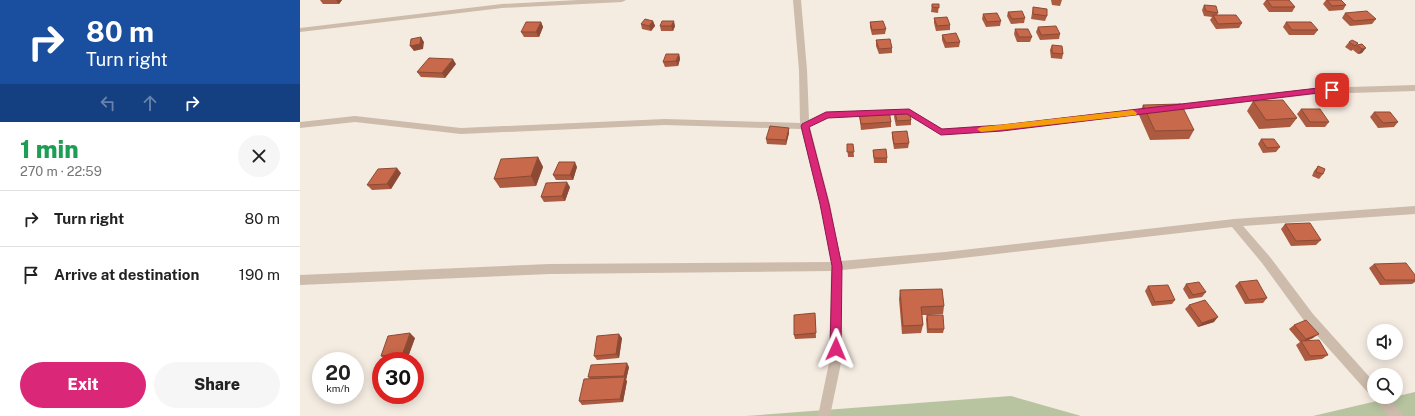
<!DOCTYPE html>
<meta charset="utf-8">
<style>
:root{--surface:#fff;--page:#f6f6f6;--text:#222;--muted:#767676;--line:#e0e0e0;--accent:#db2777}
body{margin:0;font-family:"Public Sans",sans-serif;background:var(--page);color:var(--text);height:100vh;display:flex;flex-direction:column;font-size:15px;white-space:nowrap}
*{box-sizing:border-box;margin:0}
p{font-size:13px;color:var(--muted)}
.icon{flex:none;width:22px;height:22px;fill:none;stroke:currentColor;stroke-width:2;stroke-linecap:round;stroke-linejoin:round}
.map{position:relative;flex:1;overflow:hidden}
.sheet{display:flex;flex-direction:column;background:var(--surface);width:300px}
.sheet>*{flex:none}
.guide{background:#1a4fa0;color:#fff;overflow:hidden}
.controls{position:absolute;left:1067px;top:324px;display:grid;gap:8px}
.controls a{display:grid;place-items:center;width:36px;height:36px;border-radius:50%;background:var(--surface);box-shadow:0 2px 10px #0003;font-size:20px}
.speed{position:absolute;left:12px;top:352px;display:flex;gap:8px;font-size:20px;font-weight:700;text-align:center}
.speed>*{display:grid;place-content:center;width:52px;height:52px;border-radius:50%;background:var(--surface);box-shadow:0 2px 10px #0003;line-height:1}
.speed small{font-size:10px;font-weight:400}
.speed .limit{border:6px solid #d22;background:#fff;color:#111}
.pin{position:absolute;display:grid;place-items:center;width:34px;height:34px;color:#fff;margin:-17px;border-radius:8px;box-shadow:0 2px 6px #0006}
.me{position:absolute;width:44px;margin:-22px;rotate:1deg;stroke-linejoin:round;filter:drop-shadow(0 0 3px #0008)}
.turn{display:flex;align-items:center;gap:14px;height:84px;padding:0 20px;font-size:18px}
.turn .icon{width:52px;height:52px;stroke-width:2.5}
.turn b{display:block;font-size:28px;line-height:34px}
.lanes{display:flex;align-items:center;height:38px;padding:0 20px;background:#0003;justify-content:center;gap:20px;direction:ltr}
.lanes .off{opacity:.35}
.round{display:grid;place-items:center;flex:none;width:42px;height:42px;border-radius:21px;background:var(--page)}
.overview{display:flex;align-items:center;justify-content:space-between;height:68px;padding:0 20px}
h1{font-size:24px;font-weight:800;line-height:30px;color:#1e9e55}
.primary-button{display:flex;gap:8px;margin-top:auto;padding:8px 20px}
.primary-button a{flex:1;height:46px;border-radius:24px;background:var(--accent);color:#fff;font-size:16px;font-weight:800;line-height:46px;text-align:center}
.primary-button a+a{background:var(--page);color:var(--text)}
ul{padding:0;list-style:none}
li{display:flex;align-items:center;gap:12px;height:56px;padding:0 20px;border-top:1px solid var(--line)}
li div{flex:1}
li b{display:block;font-size:15px}
li em{font-style:normal}
main{display:flex;flex:1;min-height:0}
.map>svg:first-child{display:block}
.green{fill:#b8c4a0}
.lines{fill:none;stroke-linecap:round;stroke-linejoin:round}
.minor{fill:#cdbbac;fill-rule:evenodd}
.wall{fill:#ac5a40}
.shaded-wall{fill:#8c4a34}
.building{fill:#c8694b;stroke:#8c4a34}
.route{fill:#db2777;stroke:#8e194d}
.slow{fill:#f59e0b}
</style>
<main>
<section class="sheet">
<div class="guide">
<div class="turn"><svg class="icon" aria-label="right" viewBox="0 0 24 24"><path d="M7 20v-9h11M14 6l5 5-5 5"/></svg><div><b>80 m</b>Turn right</div></div>
<div class="lanes"><svg class="icon off" aria-label="left" viewBox="0 0 24 24"><path d="M17 20v-9H6M10 6l-5 5 5 5"/></svg><svg class="icon off" aria-label="ahead" viewBox="0 0 24 24"><path d="M12 20V5M6 11l6-6 6 6"/></svg><svg class="icon" aria-label="right" viewBox="0 0 24 24"><path d="M7 20v-9h11M14 6l5 5-5 5"/></svg></div>
</div>
<div class="overview"><div><h1>1 min</h1><p>270 m · 22:59</p></div><a class="round"><svg class="icon" aria-label="close" viewBox="0 0 24 24"><path d="M6 6l12 12M18 6L6 18"/></svg></a></div>
<ul>
<li><svg class="icon" aria-label="right" viewBox="0 0 24 24"><path d="M7 20v-9h11M14 6l5 5-5 5"/></svg><div><b>Turn right</b></div><em>80 m</em></li>
<li><svg class="icon" aria-label="arrive" viewBox="0 0 24 24"><path d="M6 21V4h12l-3 4 3 4H6"/></svg><div><b>Arrive at destination</b></div><em>190 m</em></li>
</ul>
<div class="primary-button"><a>Exit</a><a>Share</a></div>
</section>
<div class="map">
<svg width="1115" height="416" viewBox="0 0 1115 416">
<rect width="100%" height="100%" fill="#f4ebe1"/>
<g class="green">
<path d="M1115,392V416H1013Z"/>
<path d="M711,396L781,416H446Z"/>
</g>
<g class="lines">
<g class="minor">
<path d="M278,0H326L322,2L202,8L0,32V28L202,4Z"/>
<path d="M493,0H501L507,70L509,120L526,112L609,109L643,129L702,125L853,107L857,110L853,113L702,131L641,135L607,115L528,118L510,127L530,204L541,261L645,252L934,219L1115,206V214L943,226L970,257L1013,314L1074,382V397H1088L1101,412L1103,416H1089L1076,401L1074,397L1070,395L1005,322L962,263L932,227L645,260L542,270L541,363L530,416H518L529,363L531,271L250,274L0,285V275L250,264L531,262L520,204L501,129L365,125L161,134L55,122L0,128V122L55,116L161,128L365,119L500,123L499,70Z"/>
<path d="M1115,85V91L1018,94L869,111L865,108L869,105L1018,88Z"/>
</g>
</g>
<g class="wall">
<path d="M20,0H42L39,4H23Z"/>
<path d="M751,0H762L760,6L752,5Z"/>
<path d="M966,0H989L995,7L992,12H969L963,4Z"/>
<path d="M1026,0H1041L1046,5L1043,10L1029,11L1023,4Z"/>
<path d="M632,4H639L638,13L631,12Z"/>
<path d="M904,5L918,13L917,15L942,23L939,28L916,29L910,20L912,17L904,16L902,10Z"/>
<path d="M733,7L747,16L745,21L731,19Z"/>
<path d="M708,12L725,18L724,23L711,24L707,16Z"/>
<path d="M1045,13L1076,19L1072,24L1050,26L1042,18Z"/>
<path d="M683,14L701,21L700,26L686,27L682,19Z"/>
<path d="M634,18L650,25V30L636,31L634,23Z"/>
<path d="M353,21L355,26L351,31L342,29L341,24Z"/>
<path d="M241,22L243,27L239,37H224L221,32Z"/>
<path d="M570,22L586,29L585,34L572,35L570,27Z"/>
<path d="M986,22L1018,30L1014,35H989L983,27Z"/>
<path d="M360,26H375L373,31H361Z"/>
<path d="M738,27L760,34L759,39L740,40L736,32Z"/>
<path d="M715,29L732,37L730,42H717L714,34Z"/>
<path d="M642,35L660,42L659,47L645,48L642,40Z"/>
<path d="M576,40L592,48V53L579,54L576,46Z"/>
<path d="M1049,42L1057,45L1062,44V53L1058,54L1053,50L1054,49L1051,51L1045,47Z"/>
<path d="M752,45L763,54L762,59L751,58L750,50Z"/>
<path d="M379,54L380,59L378,66L365,67L363,62Z"/>
<path d="M156,64L145,78L121,77L117,72Z"/>
<path d="M953,101L997,118L990,127L959,129L947,111Z"/>
<path d="M843,105L894,130L889,139L850,140L839,115Z"/>
<path d="M1001,109L1029,122L1025,127H1006L997,114Z"/>
<path d="M595,112L611,120V125L596,126L594,117Z"/>
<path d="M1074,112L1098,122L1094,127L1078,128L1070,117Z"/>
<path d="M559,113L591,122V127L561,130Z"/>
<path d="M489,128V133L486,145L467,144L466,139Z"/>
<path d="M592,132L609,143L608,148L594,149L592,137Z"/>
<path d="M961,139L980,147L976,152L963,153L958,144Z"/>
<path d="M547,144H553L554,157H548Z"/>
<path d="M573,150L587,158V163H574Z"/>
<path d="M238,157L243,167L236,186L200,188L194,179Z"/>
<path d="M1018,166L1023,174L1019,179L1012,176L1014,171Z"/>
<path d="M277,167L273,180H256L253,175Z"/>
<path d="M101,173L91,189L72,190L67,185Z"/>
<path d="M270,187L265,201L244,202L241,197Z"/>
<path d="M985,224L1021,240L1016,245L991,246L981,229Z"/>
<path d="M1074,264L1115,275V282L1112,284L1080,285L1069,268Z"/>
<path d="M939,282L967,298L963,303L945,304L935,286Z"/>
<path d="M886,284L906,292L902,297L889,299L883,289Z"/>
<path d="M848,286L875,300L872,304L852,306L845,291Z"/>
<path d="M600,290L644,306L643,314L629,315L644,329L643,333H627L626,319L627,315H622L623,325L621,333L602,334L599,299Z"/>
<path d="M889,305L914,322L898,327L885,309Z"/>
<path d="M515,313L516,338L495,339L494,335Z"/>
<path d="M994,325L1013,338L1006,341L1028,355L1022,359L1005,361L996,345L1000,342L989,329Z"/>
<path d="M115,338L108,357L86,360L81,356Z"/>
<path d="M322,338L319,358L297,360L294,356Z"/>
<path d="M329,367L326,380L327,381L323,402L282,405L279,401L290,379L288,377Z"/>
</g>
<g class="shaded-wall">
<path d="M36,0H42L39,4Z"/>
<path d="M353,21L355,26L351,31L349,26Z"/>
<path d="M374,21L375,26L373,31L371,26Z"/>
<path d="M241,22L243,27L239,37L236,32Z"/>
<path d="M121,37L124,42L123,49L114,51L110,46Z"/>
<path d="M1066,48L1062,53L1058,54L1062,49Z"/>
<path d="M379,54L380,59L378,66L376,61Z"/>
<path d="M153,59L156,64L145,78L142,73Z"/>
<path d="M489,128V133L486,145V140Z"/>
<path d="M238,157L243,167L236,186L231,176Z"/>
<path d="M275,162L277,167L273,180L270,175Z"/>
<path d="M97,168L101,173L91,189L87,184Z"/>
<path d="M267,182L270,187L265,201L262,196Z"/>
<path d="M918,317L914,322L898,327L902,323Z"/>
<path d="M110,333L115,338L108,357L103,353Z"/>
<path d="M319,334L322,338L319,358L316,354Z"/>
<path d="M1019,334L1013,338L1001,343L1006,339Z"/>
<path d="M327,363L329,367L326,380L327,381L323,402L320,399L325,377L324,376Z"/>
</g>
<g class="building">
<path d="M967,0H989L995,7H972Z"/>
<path d="M1027,0H1041L1046,5L1032,6Z"/>
<path d="M632,4H639V8L632,7Z"/>
<path d="M904,5L916,6L918,13L906,11Z"/>
<path d="M733,7L747,9V16L733,14Z"/>
<path d="M722,11L725,18L712,19L708,12Z"/>
<path d="M1067,11L1076,19L1054,21L1045,13Z"/>
<path d="M697,13L701,21L687,22L683,14Z"/>
<path d="M913,15H936L942,23L918,24Z"/>
<path d="M647,17L650,25L637,26L634,18Z"/>
<path d="M345,19L353,21L349,26L341,24Z"/>
<path d="M362,21H374L371,26H360Z"/>
<path d="M583,21L586,29L572,30L570,22Z"/>
<path d="M226,22H241L236,32H221Z"/>
<path d="M986,22H1011L1018,30H992Z"/>
<path d="M756,26L760,34L741,35L738,27Z"/>
<path d="M715,29H728L732,37H719Z"/>
<path d="M656,33L660,42L646,43L642,35Z"/>
<path d="M121,37L120,44L110,46L111,39Z"/>
<path d="M590,39L592,48L579,49L576,40Z"/>
<path d="M1052,40L1058,43L1055,46L1049,42Z"/>
<path d="M1062,44L1066,48L1062,49L1057,45Z"/>
<path d="M752,45L762,46L763,54L752,53Z"/>
<path d="M366,54H379L376,61L363,62Z"/>
<path d="M129,58L153,59L142,73L117,72Z"/>
<path d="M983,100L997,118L966,120L953,101Z"/>
<path d="M881,104L894,130L855,131L843,105Z"/>
<path d="M1001,109H1020L1029,122H1010Z"/>
<path d="M589,111L591,122L561,124L559,113Z"/>
<path d="M609,111L611,120L597,121L595,112Z"/>
<path d="M1074,112H1090L1098,122L1083,123Z"/>
<path d="M470,126L489,128L486,140L466,139Z"/>
<path d="M607,131L609,143L594,144L592,132Z"/>
<path d="M961,139H974L980,147L967,148Z"/>
<path d="M547,144H553L554,152H547Z"/>
<path d="M586,149L587,158H574L573,150Z"/>
<path d="M238,157L231,176L194,179L201,159Z"/>
<path d="M259,162H275L270,175H253Z"/>
<path d="M1018,166L1025,169L1023,174L1016,172Z"/>
<path d="M97,168L87,184L67,185L78,169Z"/>
<path d="M267,182L262,196L241,197L246,183Z"/>
<path d="M1010,223L1021,240L996,241L985,224Z"/>
<path d="M1106,263L1115,275V280H1085L1074,264Z"/>
<path d="M957,280L967,298L949,300L939,282Z"/>
<path d="M899,282L906,292L893,295L886,284Z"/>
<path d="M868,285L875,300L855,302L848,286Z"/>
<path d="M642,289L644,306L621,307L623,325L603,326L600,290Z"/>
<path d="M905,300L918,317L902,323L889,305Z"/>
<path d="M515,313L516,333L494,335V315Z"/>
<path d="M627,315H643L644,329H628Z"/>
<path d="M1006,320L1019,334L1006,339L994,325Z"/>
<path d="M110,333L103,353L81,356L88,336Z"/>
<path d="M319,334L316,354L294,356L297,336Z"/>
<path d="M1019,340L1028,355L1010,356L1001,341Z"/>
<path d="M327,363L324,376L288,377L291,365Z"/>
<path d="M325,377L320,399L279,401L284,379Z"/>
</g>
<path class="route" d="M1018,88H1032L1036,90L1032,93H1018L702,131L641,135L607,114L528,118L509,127L529,204L542,266L541,349L539,353L536,354L532,353L530,349L532,266L520,204L501,126L502,124L526,112L609,109L642,129L702,125Z"/>
<path class="slow" d="M833,110L837,113L836,115L681,132L677,129L681,127Z"/>
</svg>
<div class="controls">
<a><svg class="icon" aria-label="sound" viewBox="0 0 24 24"><path d="M4 9h4l5-4v14l-5-4H4zM17 9q2 3 0 6"/></svg></a>
<a><svg class="icon" aria-label="search" viewBox="0 0 24 24"><circle cx="10" cy="10" r="6"/><path d="M15 15l6 6"/></svg></a>
</div>
<div class="speed"><div>20<small>km/h</small></div><div class="limit">30</div></div>
<div class="pin" style="left:1032px;top:90px;background:#d93025"><svg class="icon" aria-label="arrive" viewBox="0 0 24 24"><path d="M6 21V4h12l-3 4 3 4H6"/></svg></div>
<svg class="me" style="left:536px;top:349px" viewBox="-20 -20 40 40"><path d="M0-17L14 15 0 8-14 15z" fill="#db2777" stroke="#fff" stroke-width="4"/></svg>
</div>
</main>
